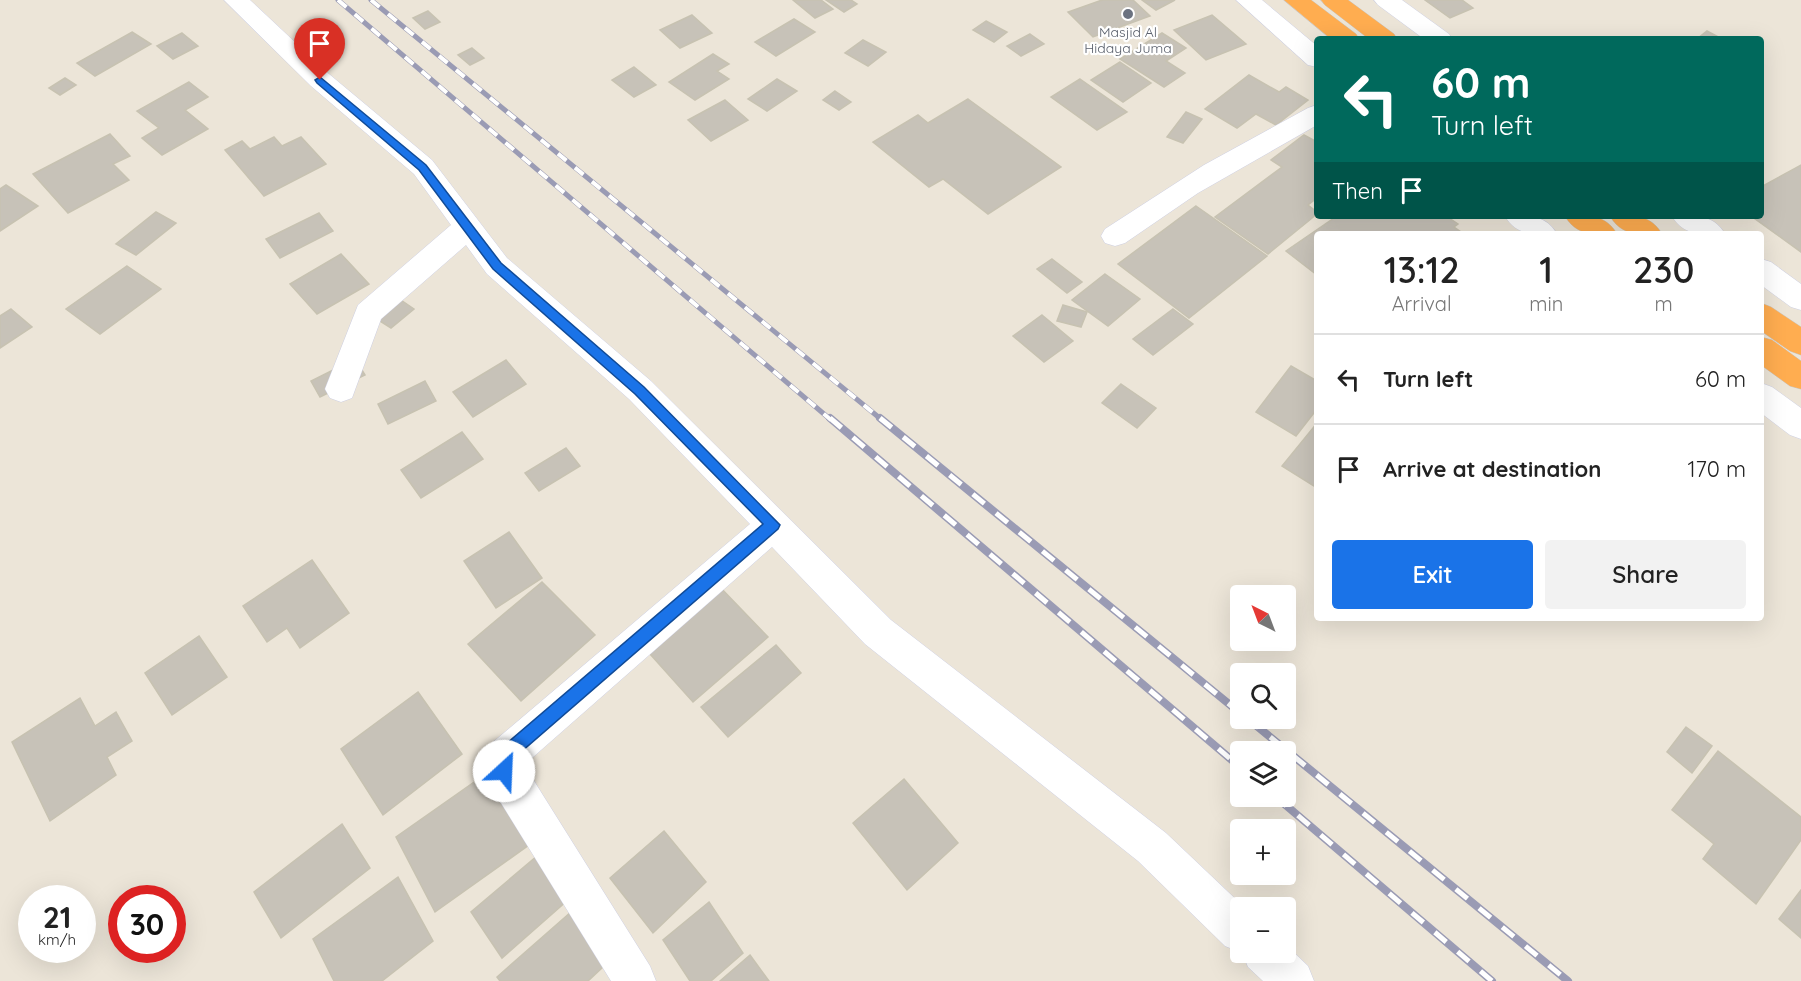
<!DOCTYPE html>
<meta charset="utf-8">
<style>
:root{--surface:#fff;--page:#f2f2f2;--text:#222;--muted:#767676;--line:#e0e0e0;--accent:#1a73e8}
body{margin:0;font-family:Quicksand,sans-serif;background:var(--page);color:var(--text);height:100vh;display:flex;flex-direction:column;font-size:22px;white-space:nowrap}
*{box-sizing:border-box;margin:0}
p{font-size:20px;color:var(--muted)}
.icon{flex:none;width:33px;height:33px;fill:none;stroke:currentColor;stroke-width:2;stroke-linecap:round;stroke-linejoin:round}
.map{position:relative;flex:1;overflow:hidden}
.drawer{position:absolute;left:1314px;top:231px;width:450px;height:390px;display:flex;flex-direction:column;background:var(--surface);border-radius:6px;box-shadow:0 6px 24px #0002}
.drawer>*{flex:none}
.banner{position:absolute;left:1314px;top:36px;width:450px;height:183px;border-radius:6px;box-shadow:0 6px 24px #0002;background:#00695c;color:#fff;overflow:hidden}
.needle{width:39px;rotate:318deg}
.controls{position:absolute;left:1230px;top:585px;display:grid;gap:12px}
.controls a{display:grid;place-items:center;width:66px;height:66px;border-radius:6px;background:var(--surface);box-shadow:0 6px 24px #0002;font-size:30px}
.speed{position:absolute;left:18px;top:885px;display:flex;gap:12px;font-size:30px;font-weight:700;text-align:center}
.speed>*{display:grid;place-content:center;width:78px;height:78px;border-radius:50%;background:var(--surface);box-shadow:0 6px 24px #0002;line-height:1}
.speed small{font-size:15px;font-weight:400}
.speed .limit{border:9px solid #d22;background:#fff;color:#111}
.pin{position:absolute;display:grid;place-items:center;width:51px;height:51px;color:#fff;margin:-62px -26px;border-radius:50% 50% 50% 0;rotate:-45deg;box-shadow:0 0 6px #0007}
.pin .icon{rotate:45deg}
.me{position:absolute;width:66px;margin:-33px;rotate:25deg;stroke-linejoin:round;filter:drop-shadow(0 0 4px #0008)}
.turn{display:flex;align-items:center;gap:21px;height:126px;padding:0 18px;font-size:27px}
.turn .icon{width:78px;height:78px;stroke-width:2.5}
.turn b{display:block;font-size:42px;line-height:51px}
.then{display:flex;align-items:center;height:57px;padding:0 18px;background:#0003;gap:12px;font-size:22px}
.eta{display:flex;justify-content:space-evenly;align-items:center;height:102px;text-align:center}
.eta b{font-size:36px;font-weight:600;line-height:42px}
.cta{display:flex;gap:12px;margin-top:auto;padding:12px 18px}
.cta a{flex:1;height:69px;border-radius:6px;background:var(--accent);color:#fff;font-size:24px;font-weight:600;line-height:69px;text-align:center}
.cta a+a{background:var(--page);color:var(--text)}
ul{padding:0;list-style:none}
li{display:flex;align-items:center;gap:18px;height:90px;padding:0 18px;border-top:2px solid var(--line)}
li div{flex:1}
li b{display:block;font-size:22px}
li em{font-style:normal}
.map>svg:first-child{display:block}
.building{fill:#c7c2b8;stroke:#c7c2b1;stroke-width:1.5}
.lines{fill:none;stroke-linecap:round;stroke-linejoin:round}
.street-casing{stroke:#cdcfe3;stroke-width:1}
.secondary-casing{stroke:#cdcfe3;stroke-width:1}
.highway-casing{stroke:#c7c7c7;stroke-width:1}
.street{fill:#fff;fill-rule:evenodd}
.secondary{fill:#fff;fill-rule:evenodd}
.highway{fill:#ffad50;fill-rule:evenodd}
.rail-far1-casing{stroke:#9a9bb4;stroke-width:5}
.rail-casing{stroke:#9a9bb4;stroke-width:8}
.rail-far1{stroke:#fff;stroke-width:4;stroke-dasharray:11;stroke-linecap:butt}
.rail{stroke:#fff;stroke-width:5;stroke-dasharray:15;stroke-linecap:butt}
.route{fill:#1a73e8;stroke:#114b97;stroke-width:1.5}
.worship-dot{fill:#6b7280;stroke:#fff;stroke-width:2}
.labels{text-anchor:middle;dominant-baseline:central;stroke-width:4.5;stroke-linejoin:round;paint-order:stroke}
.far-worship-label{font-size:14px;fill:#5b616d;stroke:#fff}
</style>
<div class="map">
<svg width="1801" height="981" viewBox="0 0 1801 981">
<rect width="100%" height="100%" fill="#ece5d8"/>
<g class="building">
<path d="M793,0H821L833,9L815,18Z"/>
<path d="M826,0H851L857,4L844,12Z"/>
<path d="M1102,0H1133L1150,16L1093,37L1068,12Z"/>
<path d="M1142,0H1175L1156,10Z"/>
<path d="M1425,0H1462L1473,8L1450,18Z"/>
<path d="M428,11L440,22L425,29L413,18Z"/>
<path d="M692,15L712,33L680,48L660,30Z"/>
<path d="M1212,15L1246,44L1206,60L1174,30Z"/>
<path d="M794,19L815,32L776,56L755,42Z"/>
<path d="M986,21L1007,32L994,42L973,30Z"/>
<path d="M1707,31L1722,39H1697Z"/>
<path d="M132,32L151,44L95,76L77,63Z"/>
<path d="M182,33L198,46L173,59L157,46Z"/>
<path d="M1162,33L1186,48L1166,61L1185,73L1164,87L1120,59Z"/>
<path d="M1030,34L1044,44L1021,56L1007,46Z"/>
<path d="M863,40L886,52L868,66L845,53Z"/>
<path d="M472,48L484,58L470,65L458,55Z"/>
<path d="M713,54L729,64L717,71L729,79L695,100L669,82Z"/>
<path d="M1120,62L1151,83L1123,102L1091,80Z"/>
<path d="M634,67L656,85L634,97L612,80Z"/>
<path d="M1249,75L1279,92L1286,87L1308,100L1276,125L1256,114L1237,128L1205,109Z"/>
<path d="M65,78L76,85L60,95L49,88Z"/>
<path d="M777,79L797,91L767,111L748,99Z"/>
<path d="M1080,79L1127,112L1097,130L1051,97Z"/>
<path d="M189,82L208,97L185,110L208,129L162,155L142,138L159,128L137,111Z"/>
<path d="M835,91L851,102L839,110L823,100Z"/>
<path d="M968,99L1061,167L988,214L943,179L929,187L873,142L918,115L928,123Z"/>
<path d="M725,100L748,120L711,141L688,120Z"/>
<path d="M1186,112L1202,119L1183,143L1167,137Z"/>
<path d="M110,134L130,156L113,164L129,180L68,213L33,174Z"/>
<path d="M1304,135L1317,142V198L1308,205L1317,212V214L1268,254L1215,217L1282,167L1271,160Z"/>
<path d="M274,137L282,146L301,137L326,164L264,196L225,150L242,141L250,149Z"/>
<path d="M1801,165V252L1751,216H1761V187Z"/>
<path d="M6,185L38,206L0,231V189Z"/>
<path d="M1196,206L1267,256L1189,318L1118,264Z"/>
<path d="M156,212L176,223L136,255L116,244Z"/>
<path d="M319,213L333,231L280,258L266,239Z"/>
<path d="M1337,216H1446L1458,224L1454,227L1464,234H1317V275L1286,251Z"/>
<path d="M341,254L369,284L317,314L290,284Z"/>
<path d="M1052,259L1082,282L1067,293L1037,269Z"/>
<path d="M127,266L161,289L100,334L66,309Z"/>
<path d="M1105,274L1140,299L1108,326L1072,300Z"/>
<path d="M398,298L414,309L391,328L375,318Z"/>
<path d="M1063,305L1087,312L1081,327L1057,321Z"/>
<path d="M11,309L32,327L0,348V316Z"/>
<path d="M1173,309L1193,324L1153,355L1133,339Z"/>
<path d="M1042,315L1073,341L1044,362L1013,336Z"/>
<path d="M355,359L365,375L320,397L311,381Z"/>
<path d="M506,360L526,384L473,417L453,392Z"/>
<path d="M1291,366L1317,381V409L1296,436L1256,412Z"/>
<path d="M425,381L436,401L388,424L378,404Z"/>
<path d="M1121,384L1156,408L1137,428L1102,403Z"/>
<path d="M1317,423V488L1282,466Z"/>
<path d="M462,432L483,459L421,498L401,470Z"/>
<path d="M566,448L580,466L539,491L525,473Z"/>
<path d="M509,532L542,578L496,608L464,561Z"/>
<path d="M312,560L349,613L300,648L287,628L267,642L243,606Z"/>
<path d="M542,582L595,635L521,701L468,644Z"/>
<path d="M717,584L768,637L693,702L642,645Z"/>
<path d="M199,636L227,677L172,715L145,673Z"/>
<path d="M776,645L801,673L728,737L701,707Z"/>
<path d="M418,692L462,754L383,815L341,749Z"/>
<path d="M80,698L95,726L116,712L132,741L107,757L116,775L50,821L12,742Z"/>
<path d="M1686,727L1712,746L1692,773L1667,752Z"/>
<path d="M1718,751L1801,817V840L1756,904L1703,859L1714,844L1672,810Z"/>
<path d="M487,773L529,845L435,912L396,837Z"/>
<path d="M904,779L958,843L907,890L853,823Z"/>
<path d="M342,824L370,868L281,938L254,892Z"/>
<path d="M664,831L706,882L653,933L610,878Z"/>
<path d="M544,850L576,893L502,958L471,912Z"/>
<path d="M398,877L433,941L382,981H334L313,939Z"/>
<path d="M1801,890V938L1779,919Z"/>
<path d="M709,902L743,953L711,981H690L663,940Z"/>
<path d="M580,904L617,954L588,981H500L497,977Z"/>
<path d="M750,955L769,981H720Z"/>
</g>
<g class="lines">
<defs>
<g id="street">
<path d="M224,0H250L329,74L432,160L507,258L651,381L891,620L1166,833L1245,908H1240V952L1225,946L1138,861L865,644L772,547L524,765L650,966L656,981H611L490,785C484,769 485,758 492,743L750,524L629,399L487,274L466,245L381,319L352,398L341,402L330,398L325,389L358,305L451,225L414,174L311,86Z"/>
<path d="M1317,105V125L1198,193L1125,243L1115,246L1105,243L1101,236L1105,229L1204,165L1308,108Z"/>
<path d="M1286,945L1308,966L1314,981H1263L1248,967L1242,952H1286Z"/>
</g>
<g id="secondary">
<path d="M1236,0H1262L1317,46V67L1308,65Z"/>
<path d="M1374,0H1402L1449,34L1452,39H1424L1378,5Z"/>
<path d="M1505,216C1526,216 1545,213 1557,234C1536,234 1517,237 1505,216Z"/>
<path d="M1672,216C1693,216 1713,213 1725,234C1704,234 1684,237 1672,216Z"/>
<path d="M1761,259L1771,262L1801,284V310L1791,307L1761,285Z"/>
<path d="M1761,383L1772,387L1801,408V439L1790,435L1761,413Z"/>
</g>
<g id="highway">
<path d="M1284,0H1311L1356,34L1359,39H1331Z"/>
<path d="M1321,0H1348L1394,34L1397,39H1369L1325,5Z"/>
<path d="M1565,216C1586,216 1605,213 1617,234C1596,234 1577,237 1565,216Z"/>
<path d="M1610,216C1631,216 1650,213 1662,234C1641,234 1622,237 1610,216Z"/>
<path d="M1761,303L1771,307L1801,327V355L1790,351L1761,331Z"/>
<path d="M1761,337L1772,340L1801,361V389L1790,386L1761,365Z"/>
</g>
</defs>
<use href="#street" class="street-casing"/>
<use href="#secondary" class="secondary-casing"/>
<use href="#highway" class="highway-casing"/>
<use href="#street" class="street"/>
<use href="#secondary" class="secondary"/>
<use href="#highway" class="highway"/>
<defs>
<g id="rail-far1">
<path d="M338,0L831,420"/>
<path d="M371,0L882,420"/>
</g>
<g id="rail">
<path d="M830,418L1240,767"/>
<path d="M880,418L1240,713"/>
<path d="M1247,718L1568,981"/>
<path d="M1275,796L1492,981"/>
</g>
</defs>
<use href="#rail-far1" class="rail-far1-casing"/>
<use href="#rail" class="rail-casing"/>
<use href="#rail-far1" class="rail-far1"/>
<use href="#rail" class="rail"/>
</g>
<path class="route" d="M320,77L426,165L501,263L644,387L780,525L778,529L513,759L510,776L504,779L499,776L497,771L499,750L763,524L635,394L493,269L419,170L317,83L315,80Z"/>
<circle class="worship-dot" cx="1128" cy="14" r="6"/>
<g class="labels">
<g class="far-worship-label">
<text x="1128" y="32">Masjid Al<tspan x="1128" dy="16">Hidaya Juma</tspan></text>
</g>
</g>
</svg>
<div class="controls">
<a><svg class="needle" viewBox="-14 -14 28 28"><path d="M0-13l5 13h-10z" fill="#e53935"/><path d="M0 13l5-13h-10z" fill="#767676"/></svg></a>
<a><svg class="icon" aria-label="search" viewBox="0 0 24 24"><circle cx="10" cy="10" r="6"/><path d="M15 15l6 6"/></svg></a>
<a><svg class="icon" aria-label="layers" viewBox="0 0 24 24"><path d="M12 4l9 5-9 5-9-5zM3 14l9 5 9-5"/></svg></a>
<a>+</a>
<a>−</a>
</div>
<div class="speed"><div>21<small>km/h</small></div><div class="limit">30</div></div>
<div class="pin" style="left:320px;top:80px;background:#d93025"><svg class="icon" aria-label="arrive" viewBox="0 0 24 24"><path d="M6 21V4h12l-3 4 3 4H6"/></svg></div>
<svg class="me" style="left:504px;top:771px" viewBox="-20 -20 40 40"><circle r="19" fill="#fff"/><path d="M0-13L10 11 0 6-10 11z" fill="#1a73e8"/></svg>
<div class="banner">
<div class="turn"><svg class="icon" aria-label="left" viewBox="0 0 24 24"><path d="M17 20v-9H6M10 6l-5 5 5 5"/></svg><div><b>60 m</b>Turn left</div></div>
<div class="then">Then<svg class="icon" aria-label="arrive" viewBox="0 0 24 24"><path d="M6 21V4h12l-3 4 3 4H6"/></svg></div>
</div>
<section class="drawer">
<div class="eta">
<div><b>13:12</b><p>Arrival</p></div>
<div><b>1</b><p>min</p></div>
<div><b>230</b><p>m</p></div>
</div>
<ul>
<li><svg class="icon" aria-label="left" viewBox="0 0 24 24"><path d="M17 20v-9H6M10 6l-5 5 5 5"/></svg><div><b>Turn left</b></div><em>60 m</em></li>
<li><svg class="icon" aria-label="arrive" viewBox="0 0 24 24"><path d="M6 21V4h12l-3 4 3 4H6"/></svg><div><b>Arrive at destination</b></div><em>170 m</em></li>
</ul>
<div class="cta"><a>Exit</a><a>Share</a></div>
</section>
</div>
